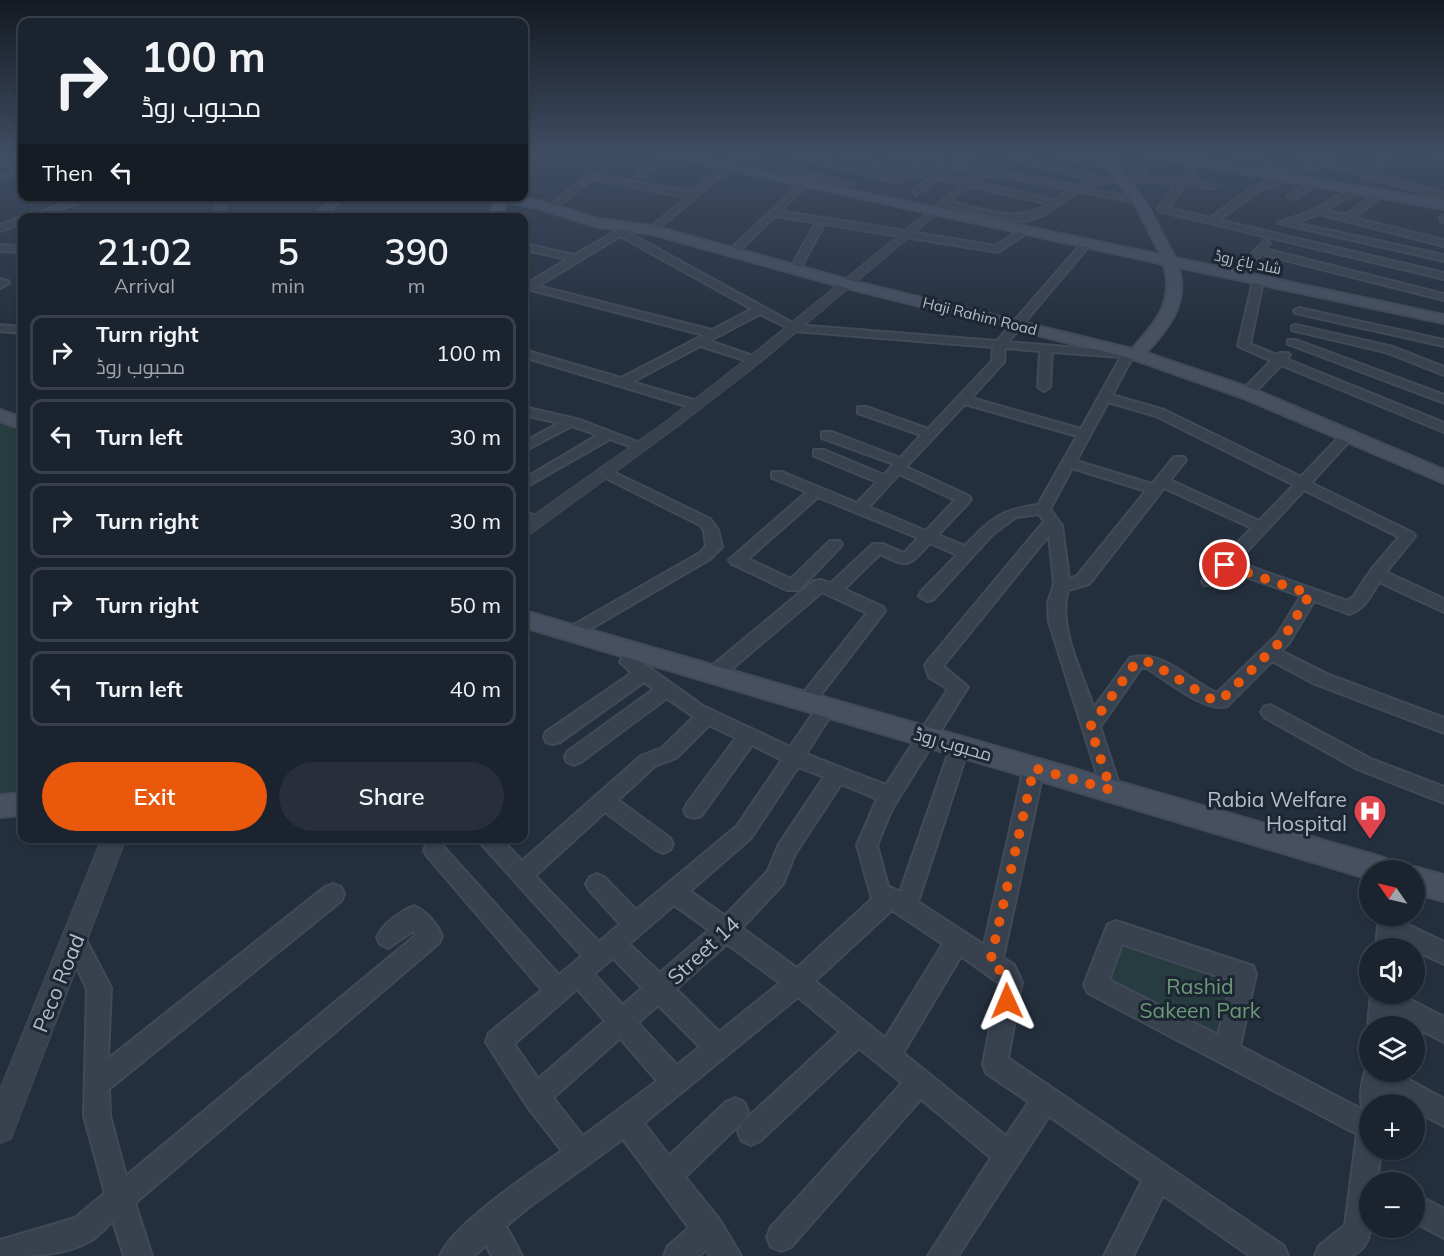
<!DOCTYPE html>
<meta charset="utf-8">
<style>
:root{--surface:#1b232e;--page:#282f3a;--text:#f1f3f6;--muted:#a0a4aa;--line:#39404a;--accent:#ea580c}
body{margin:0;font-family:Mulish,Cairo,sans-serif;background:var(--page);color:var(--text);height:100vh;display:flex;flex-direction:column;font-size:22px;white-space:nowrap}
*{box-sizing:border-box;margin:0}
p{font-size:20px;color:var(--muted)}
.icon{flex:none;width:33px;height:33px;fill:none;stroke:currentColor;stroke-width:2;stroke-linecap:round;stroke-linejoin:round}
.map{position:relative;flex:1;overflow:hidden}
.panel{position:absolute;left:18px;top:213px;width:510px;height:630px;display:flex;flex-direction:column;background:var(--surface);border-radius:12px;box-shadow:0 2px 4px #0004,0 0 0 2px var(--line)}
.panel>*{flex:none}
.guide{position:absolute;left:18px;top:18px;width:510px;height:183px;border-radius:12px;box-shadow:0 2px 4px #0004,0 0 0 2px var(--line);background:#1b232e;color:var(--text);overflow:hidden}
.needle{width:39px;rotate:304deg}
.controls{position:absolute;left:1359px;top:860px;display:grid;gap:12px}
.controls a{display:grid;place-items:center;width:66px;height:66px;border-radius:50%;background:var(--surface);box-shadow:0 2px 4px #0004,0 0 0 2px var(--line);font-size:30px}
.pin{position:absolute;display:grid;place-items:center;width:51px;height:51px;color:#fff;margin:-26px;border:3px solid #fff;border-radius:50%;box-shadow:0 2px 6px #0007}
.me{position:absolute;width:66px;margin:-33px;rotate:359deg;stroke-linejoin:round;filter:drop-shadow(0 0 4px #0008)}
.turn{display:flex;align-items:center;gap:21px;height:126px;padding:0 24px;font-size:27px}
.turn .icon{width:78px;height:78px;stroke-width:2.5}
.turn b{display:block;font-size:42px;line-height:51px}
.then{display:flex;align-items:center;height:57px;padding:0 24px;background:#0003;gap:12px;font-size:22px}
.eta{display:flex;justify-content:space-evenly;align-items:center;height:102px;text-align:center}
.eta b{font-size:36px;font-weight:600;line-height:42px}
.cta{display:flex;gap:12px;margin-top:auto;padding:12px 24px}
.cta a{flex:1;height:69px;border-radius:36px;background:var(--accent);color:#fff;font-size:24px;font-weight:600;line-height:69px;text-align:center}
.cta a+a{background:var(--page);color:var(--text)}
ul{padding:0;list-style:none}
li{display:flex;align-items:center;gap:18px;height:75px;margin:0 12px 9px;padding:0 12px;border:3px solid var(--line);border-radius:12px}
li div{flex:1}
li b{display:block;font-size:22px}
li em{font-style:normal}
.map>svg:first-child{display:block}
.green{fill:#263c3f}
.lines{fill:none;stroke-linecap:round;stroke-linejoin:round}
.minor-casing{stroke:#414a57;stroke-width:4}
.tertiary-casing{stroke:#414a57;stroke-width:2}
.secondary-casing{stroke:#414a57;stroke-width:4}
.minor{fill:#38414e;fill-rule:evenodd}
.tertiary{fill:#38414e;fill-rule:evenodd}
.secondary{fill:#465061;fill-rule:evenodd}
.route{stroke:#ea580c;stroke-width:10;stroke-dasharray:0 18}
.labels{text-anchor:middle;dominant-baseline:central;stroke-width:6;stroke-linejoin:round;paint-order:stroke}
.far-street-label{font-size:15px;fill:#b4bcc9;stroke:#1d2633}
.street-label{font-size:18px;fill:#b4bcc9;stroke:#1d2633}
.near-poi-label{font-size:21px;fill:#b4bcc9;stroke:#1d2633;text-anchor:end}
.near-street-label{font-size:21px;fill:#b4bcc9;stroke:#1d2633}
.near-park-label{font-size:21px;fill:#6b9a76;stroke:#1d2633}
</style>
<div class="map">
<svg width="1444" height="1256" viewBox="0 0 1444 1256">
<rect width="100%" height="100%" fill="#242f3e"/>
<g class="green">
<path d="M0,422L22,432V790L0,793Z"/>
<path d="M1116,931L1245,974L1226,1053L1096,985Z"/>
</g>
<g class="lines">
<defs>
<g id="minor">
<path d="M664,153L671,155L644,176H638V172Z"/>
<path d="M719,153H733L854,185L850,188Z"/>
<path d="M779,153H794L896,178L904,172L841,158L845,156L910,169L919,162L880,153H897L1078,186L1093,180L1014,160L1018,158L1104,178L1121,176L1119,174L1134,172L1137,165L1145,163L1149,165L1140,176L1179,180L1196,162L1200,164L1190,178L1216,186L1212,189L1187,182L1168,208L1210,218L1252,188L1289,173L1225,153H1238L1296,170L1315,163L1286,153L1326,159L1368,172L1386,153H1395L1375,174L1444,193V199L1371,178L1363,181L1364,176L1324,165L1258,192L1218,220L1444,273V279L1159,211L1158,209L1176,185C1148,180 1115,177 1087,188L1143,200L1139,203L1079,191L1043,215L1025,221L997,218L940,203L944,200C979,208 1017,225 1049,204L938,179L916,195L913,190L930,178L912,174L897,183ZM927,164L989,176L993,175L1070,189L1055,200L943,175L945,173L941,171L935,174L918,170Z"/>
<path d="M966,153H977L964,161H958V157Z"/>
<path d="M1045,153H1060L1118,168L1114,170Z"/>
<path d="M1429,153H1444V157L1430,155Z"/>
<path d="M22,165V170L0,181V176Z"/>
<path d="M723,166L730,168L653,233L648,230L650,228L687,197L592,179L553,210L546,208L590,174L692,192Z"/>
<path d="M803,181L806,186L780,211L996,246L1020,230L1028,232L998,252L775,216L737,253H731V249Z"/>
<path d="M1311,182L1318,184L1294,199L1287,197Z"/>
<path d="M1355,187L1358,192L1325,210L1346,215L1376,192H1382V196L1354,218L1444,240V246L1319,214L1294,223L1444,255V261L1278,223L1309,212Z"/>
<path d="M80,196H93L40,218H26Z"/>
<path d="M336,196H346L324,216H318V212Z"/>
<path d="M1444,215V222L1441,221L1440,218Z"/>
<path d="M22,217V223L0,231V225Z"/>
<path d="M628,224L633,227L627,232L796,325L997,341L1082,243H1088V247L1008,342L1140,353V357L1132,358L1112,395L1164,410L1301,477L1343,433H1353L1354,436L1311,483L1413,533L1415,536L1413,539L1386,572L1444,599V612L1379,582C1371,595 1365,609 1349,614L1314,601L1289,643L1281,651L1327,674L1444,718V733L1315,684L1272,661L1227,706C1206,713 1166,680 1147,668H1141L1100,727L1121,790L1118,796L1111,798L1104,796L1049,622L1048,603L1054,584L1049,535L943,666L968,687L892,809L877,845L888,886L900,892L951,746L953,741L960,739L967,741L969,746L918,902L984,945L1024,768L1027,762L1034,760L1041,762L1044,768L1003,958L1014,965L1022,982L1008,1058L1284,1246L1288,1256H1250L1163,1195L1133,1256H1104L1142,1181L1049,1116L958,1256H928L991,1158L921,1099L791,1247L781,1251L771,1247L767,1237L771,1227L902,1083L859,1048L760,1141L751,1145L742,1141L738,1132L742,1123L840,1032L798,997L644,1123L669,1156L726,1102L735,1098L744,1102L748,1111L744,1120L685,1177L719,1219L741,1256H710L706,1250L699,1256H664L668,1246L689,1228L623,1139L529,1207L506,1226L522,1256H492L486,1245L474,1256H440C453,1224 532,1172 562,1151L527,1106L486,1042L489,1033L542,990L427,856L424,850L427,844L434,841L441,844L559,975L582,956L476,838H500L522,861L641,756L662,748L694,717L667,698L581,762L574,765L567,762L565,757L567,752L654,689L644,682L560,742L553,744L546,742L544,737L546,732L632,673L620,662L627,646H639L641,650L638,660L703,706L790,747L821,702H833L836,707L806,754L886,785L948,689L929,677L925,665L928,661L1042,524L1045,523L1039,514L1016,517L992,535L933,600L927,601L919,596L921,592L957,555L930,543C908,567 909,568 880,554L844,589L883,607L885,611L812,706H800L797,701L867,613L822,592L720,679H708L705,674L708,669L814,581L820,580L831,583L873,544H883L904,553L918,538L818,497L748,559L791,579L830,541H840L842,544L840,547L799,590H787L732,564L729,560L807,492L772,478V472H782L857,503L877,482L814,456V450H824L884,475L894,464L822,438V432H832L900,458L921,435L858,413V407H866L928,429L992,361L993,347L794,331L760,314L709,341L759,358V362H751L700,346L632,382L700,402L702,405L696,409L524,357V350L621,378L704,335L524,288V282L528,283L568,259L524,250V244L575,255ZM620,236L752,309L712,330L538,286ZM1005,348L1040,351L1038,387L1044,391L1050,387L1052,352L1121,357L1081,429L971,398L1004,362ZM1108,402L1156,416L1294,485L1259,521L1170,480L1186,460L1184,457H1174L1152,484L1076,461ZM965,404L1077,436L1038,505C999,510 991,519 965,546L938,535L969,502L971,499L969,496L906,467ZM1072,468L1146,491L1077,576L1069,579L1062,526L1050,509ZM899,474L955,500L926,531L869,507ZM1164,488L1252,528L1204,577L1202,581L1204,585H1216L1229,571L1301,596L1277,635L1217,693C1190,682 1162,648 1130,658L1094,708C1082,674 1057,625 1068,590L1089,584ZM1304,490L1399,537L1371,570L1353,597L1347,601L1237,562ZM709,725L736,738L687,804L684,810L687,816L694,818L701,816L752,745L782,760L737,826L636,910L604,877L597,874L590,877L586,884L590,891L620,924L599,942L535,876L605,812L656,850L663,853L670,850L673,844L670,838L618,800L655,766L676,758ZM798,767L824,777L779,844L768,871L725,916L690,891L751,838ZM841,784L877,799L857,845L872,899L797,968L742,928L783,884L795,854ZM674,905L709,930L660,973L629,944ZM892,910L943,944L885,1038L815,981ZM727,944L780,983L719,1032L676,989ZM961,956L999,983L983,1064L986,1073L1029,1102L1006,1136L903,1053ZM613,958L642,988L623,1005L594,974ZM577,989L605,1021L538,1079L514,1044ZM658,1005L700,1047L677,1065L638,1023ZM620,1038L657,1081L583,1136L553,1098Z"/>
<path d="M814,226L822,228L799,271H791L790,269Z"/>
<path d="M1265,240L1270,243L1265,249L1444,294V300L1261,254L1241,278H1233V274Z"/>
<path d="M0,245L22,246V252L0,251Z"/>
<path d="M1258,278L1263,281L1250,344L1277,355L1280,353H1288L1290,355L1286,359L1444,423V432L1281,365L1251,396H1243V390L1271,361L1238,346L1253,281Z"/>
<path d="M0,279L8,281L9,283L0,288Z"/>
<path d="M1299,308L1444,340V346L1295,313L1294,311Z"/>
<path d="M0,325L22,327V333L0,331Z"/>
<path d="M1296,325L1393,347L1444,367V375L1385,352L1292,330V326Z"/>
<path d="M1288,340H1296L1444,395V403L1288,344Z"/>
<path d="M524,407L580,420L648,446L641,450L610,439L524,488V479L598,435L572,426L524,451V442L559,423L524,415Z"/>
<path d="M605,468L710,519L718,530L722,547L710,559L571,640L565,638L563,634L565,630L700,553L706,546L704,530L700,525L600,475V469Z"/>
<path d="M524,511L544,520L537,525L524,520Z"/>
<path d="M1270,705L1371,759L1444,787V803L1357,769L1264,717L1261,712L1264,707Z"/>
<path d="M333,884L341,887L344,894L341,901L109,1089L110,1116L126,1176L416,935L413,931L388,948L380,944L377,937C383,924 401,911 414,906C426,911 437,924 442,936L439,943L135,1203L152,1256H124L113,1221C106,1227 99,1235 92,1240C65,1256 30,1256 0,1256V1240L75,1218L105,1193L84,1116L87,989L64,941L67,934L75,930L83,934L111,988L108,1059L325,887Z"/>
<path d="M1379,915H1401L1400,921L1444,942V964L1399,943L1398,948H1376Z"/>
<path d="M1116,921L1253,966L1256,974L1240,1046L1363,1110C1358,1097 1363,1072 1370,1062V1071H1393L1444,1099V1126L1414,1110V1104H1403L1387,1095L1386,1104H1370V1149H1381L1377,1182H1370C1370,1206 1379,1249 1349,1256C1339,1256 1325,1256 1315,1256L1319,1246L1345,1225L1357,1134L1088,993L1084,985L1105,931L1108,924ZM1122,944L1232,981L1218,1035L1109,980Z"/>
<path d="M1371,993H1397L1444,1017V1042L1393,1016L1392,1026H1370V1029L1368,1026Z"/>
<path d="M1414,1193L1444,1209V1238L1414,1222Z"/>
</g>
<g id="tertiary">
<path d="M1024,153H1036L970,186L763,360L674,429L530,534L524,535V522L664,423L753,354L964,182Z"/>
<path d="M217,196H227L225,218H215Z"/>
<path d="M102,838H126L15,1128L11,1139L0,1143V1090Z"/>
</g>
<g id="secondary">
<path d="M13,153H22V157L0,166V159Z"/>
<path d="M524,153H532L524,161Z"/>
<path d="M653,153H674L1161,255L1136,206L1097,153H1108L1148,206L1175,258L1444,315V323L1178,267C1190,303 1168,328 1146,353L1253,389L1444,470V483L1241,397L1130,358L843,287L652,234L597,227L538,208L507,202L500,218H488L497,196L540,201L598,219L653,226L852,281L1132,349C1156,323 1175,301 1164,264Z"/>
<path d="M1132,153H1157L1444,201V209Z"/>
<path d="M0,410L22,418V429L0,421Z"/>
<path d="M524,611L1381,857L1391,861L1395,870H1370V879L524,627Z"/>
<path d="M22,793V815L0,817V795Z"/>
<path d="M1414,867L1444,875V901L1414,893V870H1406Z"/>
</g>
</defs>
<use href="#minor" class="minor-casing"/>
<use href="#tertiary" class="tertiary-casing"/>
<use href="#secondary" class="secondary-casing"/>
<use href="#minor" class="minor"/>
<use href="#tertiary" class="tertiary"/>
<use href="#secondary" class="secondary"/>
</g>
<linearGradient id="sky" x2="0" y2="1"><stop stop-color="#141a22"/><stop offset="0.47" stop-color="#3f4d63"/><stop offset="1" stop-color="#3f4d63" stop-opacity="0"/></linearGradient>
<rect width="1444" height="329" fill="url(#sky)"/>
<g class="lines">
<path class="route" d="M1007,1001L1009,977L990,963L1034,768L1111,790L1090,727L1136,662H1150L1211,699L1221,700L1283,639L1310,594L1225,565"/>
</g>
<defs>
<symbol id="hospital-pin" viewBox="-11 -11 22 30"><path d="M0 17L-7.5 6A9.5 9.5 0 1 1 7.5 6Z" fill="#e0444e" stroke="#1d2633"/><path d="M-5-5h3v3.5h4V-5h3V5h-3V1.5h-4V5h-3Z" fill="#fff"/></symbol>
</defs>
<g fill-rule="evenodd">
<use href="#hospital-pin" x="1351" y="792" width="38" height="52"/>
</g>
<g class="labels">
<g class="far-street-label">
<text transform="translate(1248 262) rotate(12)">شاد باغ روڈ</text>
<text transform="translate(980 316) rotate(14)">Haji Rahim Road</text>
</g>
<g class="street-label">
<text transform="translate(953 744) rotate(16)">محبوب روڈ</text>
</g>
<g class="near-poi-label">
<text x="1347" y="799">Rabia Welfare<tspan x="1347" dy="24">Hospital</tspan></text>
</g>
<g class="near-street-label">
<text transform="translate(703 950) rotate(-43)">Street 14</text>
<text transform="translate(58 983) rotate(-68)">Peco Road</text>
</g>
<g class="near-park-label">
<text x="1200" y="986">Rashid<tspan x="1200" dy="24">Sakeen Park</tspan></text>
</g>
</g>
</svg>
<div class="controls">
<a><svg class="needle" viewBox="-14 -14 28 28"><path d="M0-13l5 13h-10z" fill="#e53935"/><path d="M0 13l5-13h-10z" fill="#a0a4aa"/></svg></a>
<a><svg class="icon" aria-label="sound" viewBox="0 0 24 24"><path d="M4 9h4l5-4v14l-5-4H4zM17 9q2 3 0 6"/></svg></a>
<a><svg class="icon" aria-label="layers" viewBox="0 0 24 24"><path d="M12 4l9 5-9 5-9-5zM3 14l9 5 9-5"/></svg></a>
<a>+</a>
<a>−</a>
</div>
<div class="pin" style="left:1225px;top:565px;background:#d93025"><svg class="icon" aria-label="arrive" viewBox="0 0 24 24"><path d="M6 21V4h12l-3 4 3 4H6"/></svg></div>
<svg class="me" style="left:1007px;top:1001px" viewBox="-20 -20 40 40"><path d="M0-17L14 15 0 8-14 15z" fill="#ea580c" stroke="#fff" stroke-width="4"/></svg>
<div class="guide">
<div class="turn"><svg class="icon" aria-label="right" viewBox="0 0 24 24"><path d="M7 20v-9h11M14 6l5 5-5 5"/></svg><div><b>100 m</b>محبوب روڈ</div></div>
<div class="then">Then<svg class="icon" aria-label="left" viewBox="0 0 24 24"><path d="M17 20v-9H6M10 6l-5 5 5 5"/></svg></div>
</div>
<section class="panel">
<div class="eta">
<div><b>21:02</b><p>Arrival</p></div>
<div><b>5</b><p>min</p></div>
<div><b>390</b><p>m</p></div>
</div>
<ul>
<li><svg class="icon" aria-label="right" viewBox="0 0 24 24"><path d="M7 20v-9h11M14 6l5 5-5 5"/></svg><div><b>Turn right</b><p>محبوب روڈ</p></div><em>100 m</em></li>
<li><svg class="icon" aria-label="left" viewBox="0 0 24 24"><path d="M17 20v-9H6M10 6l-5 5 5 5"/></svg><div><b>Turn left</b></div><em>30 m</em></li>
<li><svg class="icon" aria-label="right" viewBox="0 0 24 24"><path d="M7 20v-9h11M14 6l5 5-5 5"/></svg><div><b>Turn right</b></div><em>30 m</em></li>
<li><svg class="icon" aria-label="right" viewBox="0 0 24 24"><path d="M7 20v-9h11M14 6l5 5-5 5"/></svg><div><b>Turn right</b></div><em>50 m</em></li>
<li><svg class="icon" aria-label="left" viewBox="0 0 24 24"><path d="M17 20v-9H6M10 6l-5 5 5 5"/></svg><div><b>Turn left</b></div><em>40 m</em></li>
</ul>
<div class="cta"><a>Exit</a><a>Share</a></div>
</section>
</div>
